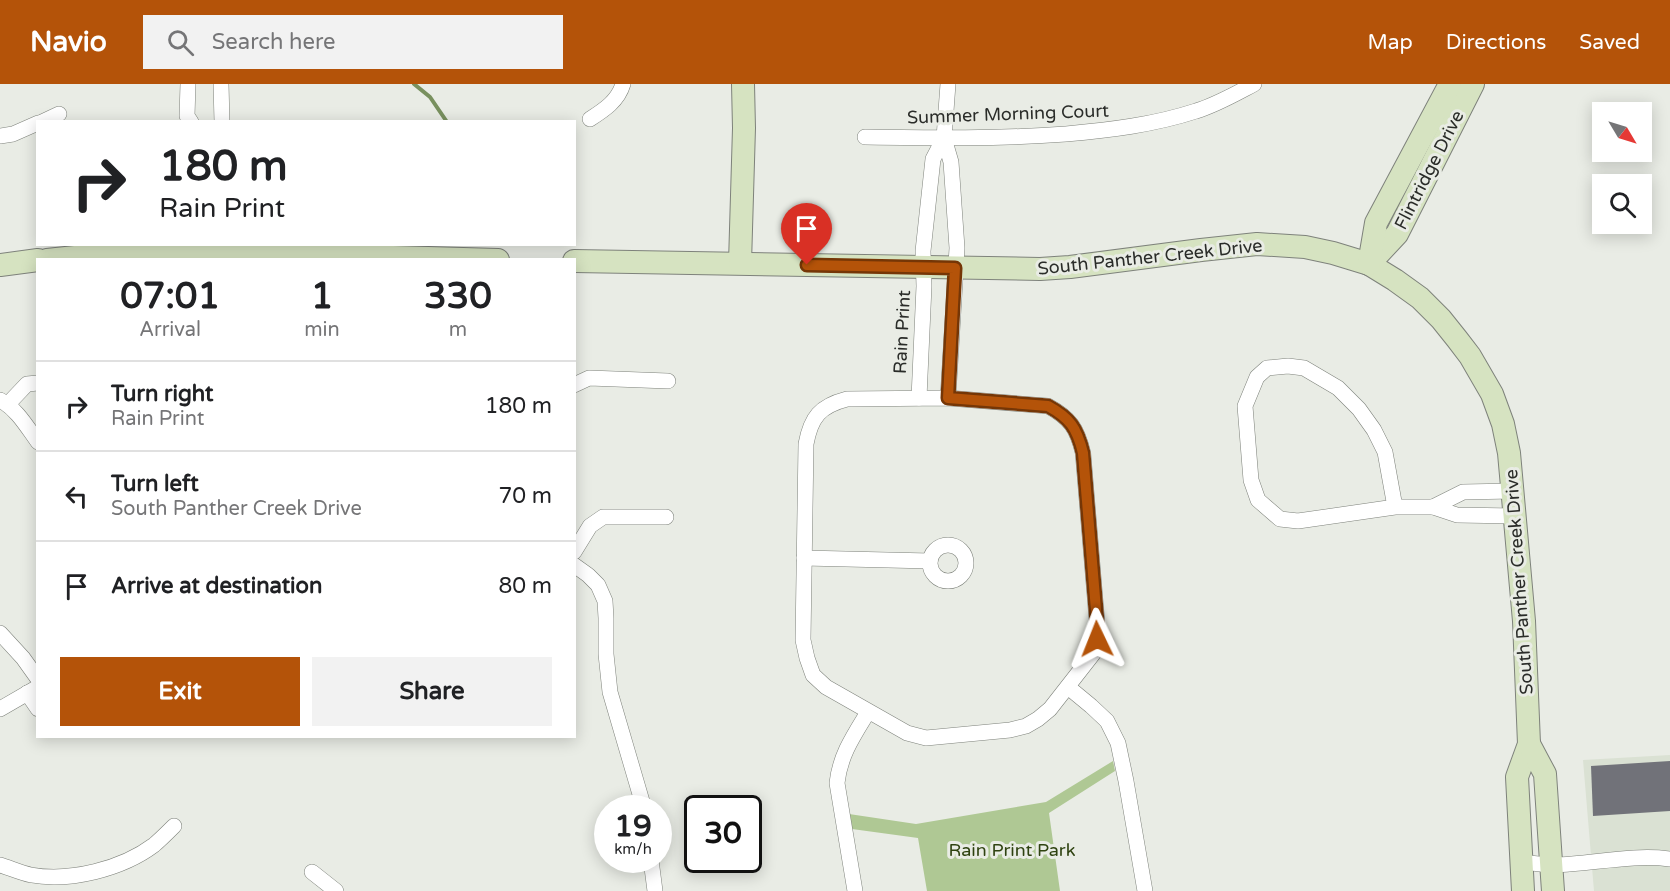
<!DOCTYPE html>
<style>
:root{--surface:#fff;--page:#f2f2f2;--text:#202124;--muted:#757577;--line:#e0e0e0;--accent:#b45309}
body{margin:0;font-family:"Varela Round",sans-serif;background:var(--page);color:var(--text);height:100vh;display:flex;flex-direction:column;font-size:22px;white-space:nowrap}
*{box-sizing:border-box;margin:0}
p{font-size:20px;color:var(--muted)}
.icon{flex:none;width:33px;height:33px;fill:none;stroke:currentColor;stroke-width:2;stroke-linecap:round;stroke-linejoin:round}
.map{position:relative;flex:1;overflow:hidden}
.sheet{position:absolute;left:36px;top:174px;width:540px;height:480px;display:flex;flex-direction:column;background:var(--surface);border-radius:0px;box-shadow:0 3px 15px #0003}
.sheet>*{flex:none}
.banner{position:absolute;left:36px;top:36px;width:540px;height:126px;border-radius:0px;box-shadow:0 3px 15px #0003;background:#fff;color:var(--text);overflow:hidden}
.needle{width:39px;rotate:128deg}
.fabs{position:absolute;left:1592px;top:18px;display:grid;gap:12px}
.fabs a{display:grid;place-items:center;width:60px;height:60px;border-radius:0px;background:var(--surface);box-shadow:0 3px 15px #0003;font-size:30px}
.speed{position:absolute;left:594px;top:711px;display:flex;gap:12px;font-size:30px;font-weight:700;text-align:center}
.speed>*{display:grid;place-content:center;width:78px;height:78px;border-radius:50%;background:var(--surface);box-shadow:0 3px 15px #0003;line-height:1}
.speed small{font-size:15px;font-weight:400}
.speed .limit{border:3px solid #111;border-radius:9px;background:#fff;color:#111}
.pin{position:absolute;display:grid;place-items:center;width:51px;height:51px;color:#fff;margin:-62px -26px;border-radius:50% 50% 50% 0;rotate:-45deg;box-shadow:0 0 6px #0007}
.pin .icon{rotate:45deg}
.me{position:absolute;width:66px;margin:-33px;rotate:358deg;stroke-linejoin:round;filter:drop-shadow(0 0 4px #0008)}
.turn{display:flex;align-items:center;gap:21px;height:126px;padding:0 24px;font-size:27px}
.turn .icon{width:78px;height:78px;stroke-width:2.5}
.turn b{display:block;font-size:42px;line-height:51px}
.eta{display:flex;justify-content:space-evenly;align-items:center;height:102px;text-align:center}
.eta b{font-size:36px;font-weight:700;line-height:42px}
.action{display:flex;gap:12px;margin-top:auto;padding:12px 24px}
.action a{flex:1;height:69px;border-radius:0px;background:var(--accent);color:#fff;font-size:24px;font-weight:700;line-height:69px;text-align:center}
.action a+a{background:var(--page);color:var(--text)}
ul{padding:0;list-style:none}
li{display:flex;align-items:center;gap:18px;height:90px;padding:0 24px;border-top:2px solid var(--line)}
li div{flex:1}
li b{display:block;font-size:22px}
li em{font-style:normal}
header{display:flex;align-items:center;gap:36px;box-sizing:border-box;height:84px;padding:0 30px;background:var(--accent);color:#fff}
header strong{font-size:28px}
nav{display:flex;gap:33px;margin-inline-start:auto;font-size:21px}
.search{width:420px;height:54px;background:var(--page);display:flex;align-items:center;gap:15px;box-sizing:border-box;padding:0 21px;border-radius:0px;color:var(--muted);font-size:22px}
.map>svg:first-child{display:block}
.built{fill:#dae1d3}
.green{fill:#afc894}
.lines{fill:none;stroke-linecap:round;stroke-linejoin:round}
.stream{stroke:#78905e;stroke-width:4}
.building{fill:#717279}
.street-casing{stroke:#7e827b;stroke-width:16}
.secondary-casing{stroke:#7e827b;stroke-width:24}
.street{stroke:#fff;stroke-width:15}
.secondary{stroke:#d6e3c1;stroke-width:22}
.route-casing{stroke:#753606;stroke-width:15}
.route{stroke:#b45309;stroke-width:10}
.labels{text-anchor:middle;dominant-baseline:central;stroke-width:6;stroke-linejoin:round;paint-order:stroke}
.street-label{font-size:18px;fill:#2a2c29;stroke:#e9ece5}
.park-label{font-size:18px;fill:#2f4311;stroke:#e9ece5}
</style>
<header>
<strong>Navio</strong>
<div class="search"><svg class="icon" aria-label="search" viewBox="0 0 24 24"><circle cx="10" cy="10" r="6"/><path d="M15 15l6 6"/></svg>Search here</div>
<nav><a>Map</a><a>Directions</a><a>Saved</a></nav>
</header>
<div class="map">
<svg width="1670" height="807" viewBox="0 0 1670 807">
<rect width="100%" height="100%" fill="#e9ece5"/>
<path class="built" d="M1670,671V807H1594L1583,676Z"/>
<path class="green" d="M1113,677L1115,687L1049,729L1060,807H927L918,754L852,745L849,730L916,740L1046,718Z"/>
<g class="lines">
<path class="stream" d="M414,0L430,13L447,38"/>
</g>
<path class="building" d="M1670,677V727L1593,732L1591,682Z"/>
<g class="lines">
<defs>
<g id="street">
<path d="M188,0L187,32L191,38"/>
<path d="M221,0L222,38"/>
<path d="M590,35C604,26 618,17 623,0"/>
<path d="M42,38L59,30"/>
<path d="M0,52L13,50L38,39"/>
<path d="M865,53C932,54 999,55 1066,50C1110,46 1153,41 1196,27C1216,21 1235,10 1254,0"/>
<path d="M574,301L589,294L668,297"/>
<path d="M919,314L924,202L923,167L933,75L944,54"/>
<path d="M948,314L1048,322C1070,334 1077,344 1083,369L1097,538V555L1093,570L1050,625L1038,635L1026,642L1010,646L926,654L907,649L826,603L813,591L807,574L803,556L806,360C811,333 820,322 847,315Z"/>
<path d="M948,314L957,164L951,78L944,54L948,0"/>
<path d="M0,316C17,325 27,343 38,358"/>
<path d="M8,320L27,300L38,299"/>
<path d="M1395,423L1385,368L1374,346L1359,325L1338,304L1304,284L1288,282L1267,284L1257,293L1245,322L1251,396L1258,416L1280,435L1298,437L1395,423H1433L1457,431L1514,432"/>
<path d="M1433,423L1463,408L1512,407"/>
<circle cx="948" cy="479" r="18"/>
<path d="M574,468L590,442L603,433H666"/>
<path d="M804,474L930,477"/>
<path d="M574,481L588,491L598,501L605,517L606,534V570L610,608L644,724"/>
<path d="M0,549L23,574L38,595"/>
<path d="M1068,603L1091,622L1107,637L1118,659L1126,697L1145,807"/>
<path d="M27,609L38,625"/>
<path d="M0,625L38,603"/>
<path d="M651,776L655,807"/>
<path d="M1522,778C1532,779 1543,781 1554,781C1592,780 1632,770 1670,775"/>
<path d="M0,781C10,784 21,789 31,791C70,798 122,785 154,761C161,755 168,748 174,742"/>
<path d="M312,788L336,807"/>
<path d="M855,807L837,699C840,671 854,651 868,628"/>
</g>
<g id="secondary">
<path d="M47,176L113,169L184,167L498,176"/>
<path d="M574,177L1040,185L1070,183L1201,166L1257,160L1305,163L1333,169L1369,180L1395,196L1420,214L1441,235L1457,255L1470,272L1492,310L1503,340L1509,369L1524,537L1529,660L1517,693L1523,807"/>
<path d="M740,179L744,44L743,0"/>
<path d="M1369,180L1397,150L1473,0"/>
<path d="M1369,180L1376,139L1450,0"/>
<path d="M0,181L38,176"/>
<path d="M1529,660L1545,690L1553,807"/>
</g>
</defs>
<use href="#street" class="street-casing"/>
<use href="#secondary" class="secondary-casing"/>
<use href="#street" class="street"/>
<use href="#secondary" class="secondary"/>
</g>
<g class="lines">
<defs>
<path id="route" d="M807,181L955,184L948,314L1048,322C1070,334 1077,344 1083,369L1097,538V555"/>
</defs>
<use href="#route" class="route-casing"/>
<use href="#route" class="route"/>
</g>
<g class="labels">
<g class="street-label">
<text transform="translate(1008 30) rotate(-2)">Summer Morning Court</text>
<text transform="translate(1429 86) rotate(-63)">Flintridge Drive</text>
<text transform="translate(1150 173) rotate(-6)">South Panther Creek Drive</text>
<text transform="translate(902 248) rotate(-87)">Rain Print</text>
<text transform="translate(1519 498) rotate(-94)">South Panther Creek Drive</text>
</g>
<g class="park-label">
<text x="1012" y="766">Rain Print Park</text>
</g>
</g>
</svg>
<div class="fabs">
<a><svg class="needle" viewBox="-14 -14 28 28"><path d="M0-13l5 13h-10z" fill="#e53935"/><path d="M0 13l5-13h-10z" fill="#757577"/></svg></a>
<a><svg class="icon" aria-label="search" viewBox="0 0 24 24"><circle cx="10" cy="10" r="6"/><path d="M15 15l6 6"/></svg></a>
</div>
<div class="speed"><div>19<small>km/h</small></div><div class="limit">30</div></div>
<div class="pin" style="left:807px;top:181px;background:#d93025"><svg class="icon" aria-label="arrive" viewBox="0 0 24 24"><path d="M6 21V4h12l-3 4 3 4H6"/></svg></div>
<svg class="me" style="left:1097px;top:555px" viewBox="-20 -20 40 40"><path d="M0-17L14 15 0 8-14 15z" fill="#b45309" stroke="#fff" stroke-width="4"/></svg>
<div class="banner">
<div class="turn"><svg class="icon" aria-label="right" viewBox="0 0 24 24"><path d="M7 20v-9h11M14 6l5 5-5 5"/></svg><div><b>180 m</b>Rain Print</div></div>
</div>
<section class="sheet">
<div class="eta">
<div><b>07:01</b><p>Arrival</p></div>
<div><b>1</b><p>min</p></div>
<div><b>330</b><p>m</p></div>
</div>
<ul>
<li><svg class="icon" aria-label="right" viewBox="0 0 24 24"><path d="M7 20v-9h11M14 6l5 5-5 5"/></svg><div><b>Turn right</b><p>Rain Print</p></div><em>180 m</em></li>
<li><svg class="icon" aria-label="left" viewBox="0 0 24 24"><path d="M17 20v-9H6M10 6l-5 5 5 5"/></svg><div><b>Turn left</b><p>South Panther Creek Drive</p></div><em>70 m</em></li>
<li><svg class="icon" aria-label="arrive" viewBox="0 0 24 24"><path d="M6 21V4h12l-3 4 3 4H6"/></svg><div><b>Arrive at destination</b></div><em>80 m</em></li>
</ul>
<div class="action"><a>Exit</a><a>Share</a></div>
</section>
</div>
